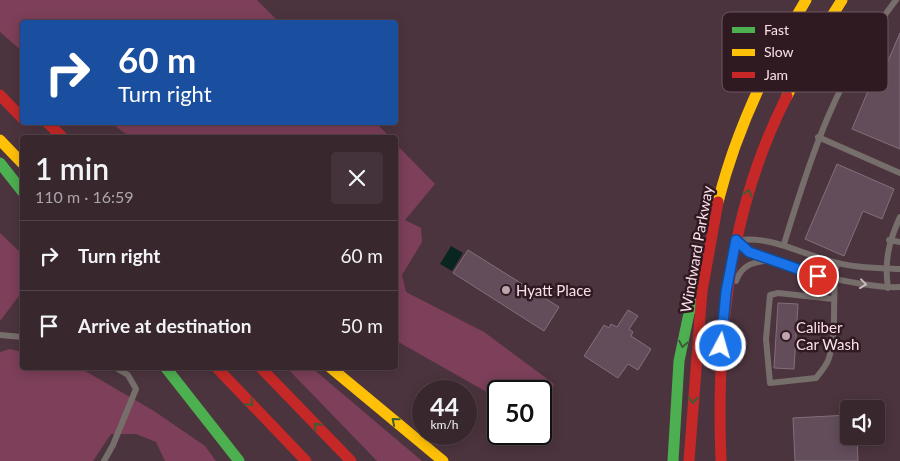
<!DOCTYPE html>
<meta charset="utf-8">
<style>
:root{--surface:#39272e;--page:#44333a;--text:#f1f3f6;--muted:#aba5aa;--line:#53444a}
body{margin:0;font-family:Lato,sans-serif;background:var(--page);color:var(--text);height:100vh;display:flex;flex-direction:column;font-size:19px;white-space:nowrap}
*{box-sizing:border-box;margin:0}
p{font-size:16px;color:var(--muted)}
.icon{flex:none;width:28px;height:28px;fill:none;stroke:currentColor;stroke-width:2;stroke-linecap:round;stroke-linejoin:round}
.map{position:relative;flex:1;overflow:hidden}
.panel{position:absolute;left:20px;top:135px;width:378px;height:235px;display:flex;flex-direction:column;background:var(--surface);border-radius:5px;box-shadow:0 2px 12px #0003,0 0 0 1px var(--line)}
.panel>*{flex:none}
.hud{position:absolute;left:20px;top:20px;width:378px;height:105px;border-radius:5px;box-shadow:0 2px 12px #0003,0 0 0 1px var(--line);background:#1a4fa0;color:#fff;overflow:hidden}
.tools{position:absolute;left:840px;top:400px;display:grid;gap:10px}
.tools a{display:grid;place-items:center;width:45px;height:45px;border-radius:5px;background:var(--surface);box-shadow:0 2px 12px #0003,0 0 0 1px var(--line);font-size:25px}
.speed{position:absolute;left:412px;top:380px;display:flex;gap:10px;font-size:25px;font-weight:700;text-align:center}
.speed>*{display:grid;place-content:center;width:65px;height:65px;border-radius:50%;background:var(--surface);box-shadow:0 2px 12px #0003,0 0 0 1px var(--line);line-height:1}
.speed small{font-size:12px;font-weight:400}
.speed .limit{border:2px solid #111;border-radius:8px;background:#fff;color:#111}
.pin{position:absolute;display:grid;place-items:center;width:42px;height:42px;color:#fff;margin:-21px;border:2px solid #fff;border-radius:50%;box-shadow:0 1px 5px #0007}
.me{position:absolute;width:55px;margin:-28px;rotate:6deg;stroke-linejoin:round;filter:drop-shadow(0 0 4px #0008)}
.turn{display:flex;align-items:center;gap:18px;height:105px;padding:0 15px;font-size:22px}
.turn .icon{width:65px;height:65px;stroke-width:2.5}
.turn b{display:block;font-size:35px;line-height:42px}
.round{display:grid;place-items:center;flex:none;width:52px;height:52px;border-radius:5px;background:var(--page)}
.overview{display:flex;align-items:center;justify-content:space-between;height:85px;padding:0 15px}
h1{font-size:30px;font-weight:600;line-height:38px}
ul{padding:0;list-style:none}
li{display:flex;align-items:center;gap:15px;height:70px;padding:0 15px;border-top:1px solid var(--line)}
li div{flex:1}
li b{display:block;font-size:19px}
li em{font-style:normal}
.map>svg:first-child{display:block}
.green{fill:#7d3f59}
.water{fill:#092520}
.building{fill:#634d5b;stroke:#836f7a}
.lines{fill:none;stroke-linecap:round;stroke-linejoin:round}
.lane{stroke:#766e6b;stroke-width:6}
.fast{stroke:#4caf50;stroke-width:11}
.slow{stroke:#ffc107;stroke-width:11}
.jam{stroke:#c62828;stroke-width:11}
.oneway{stroke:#3c5d37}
.oneway2{stroke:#ceb8bd}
.route-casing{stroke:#114b97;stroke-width:12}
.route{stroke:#1a73e8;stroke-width:9}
.poi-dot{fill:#bfa4ad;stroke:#2f1a22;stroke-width:2}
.labels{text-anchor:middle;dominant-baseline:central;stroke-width:5;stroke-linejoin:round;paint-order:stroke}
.street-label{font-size:15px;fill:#fde0e9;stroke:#2f1a22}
.poi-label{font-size:15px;fill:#fde0e9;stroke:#2f1a22;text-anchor:start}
.key{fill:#2f1a22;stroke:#6d555e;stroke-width:1}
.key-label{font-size:14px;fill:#fde0e9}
</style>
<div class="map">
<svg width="900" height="461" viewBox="0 0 900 461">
<rect width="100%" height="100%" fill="#4c343e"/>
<g class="green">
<path d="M0,0H257L279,22H22V51L0,32Z"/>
<path d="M111,123H376L390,137H130Z"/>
<path d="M395,143L435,184L405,220L421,228L422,242L402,275L406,292L484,332L554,384L544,411L541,412V391H499V399L395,340Z"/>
<path d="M0,233L22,254V292L0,321Z"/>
<path d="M10,349L22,352V368H80L154,411L205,446L216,461H165L156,442L136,434H111L93,461H0V352Z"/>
<path d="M287,368H312L422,461H377Z"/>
</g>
<path class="water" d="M451,246L463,253L452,271L440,264Z"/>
<g class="building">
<path d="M900,33V149L852,129L876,72L882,75Z"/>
<path d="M837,164L894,189L882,219L863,211L844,256L805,239Z"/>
<path d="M468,250L559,307L544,331L453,273Z"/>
<path d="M778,303L798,304L794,369L774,368Z"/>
<path d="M628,310L638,316L629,329L633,332L631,336L651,349L638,370L628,364L618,378L584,356L604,325L609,328L611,324L617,327Z"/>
<path d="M849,415V436H857L858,461H795L793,418Z"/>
</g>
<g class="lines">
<g class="lane">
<path d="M818,137L900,173"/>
<path d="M738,240C770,236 797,252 827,260C852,268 875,268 900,269"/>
<path d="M889,240L900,242"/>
<path d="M739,243C764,266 865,289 900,287"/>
<path d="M784,244C812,152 836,78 896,0"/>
<path d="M736,281C742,264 754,262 771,260"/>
<path d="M888,288C884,261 889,241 900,217"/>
<path d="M833,299L778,293L770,295L766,339L770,383L816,378C821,372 827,365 829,358C838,328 831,294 837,263"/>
<path d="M0,335L22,337"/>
<path d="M104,461L113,445L136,389L128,375L116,368"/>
</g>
<g class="fast">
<path d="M0,163L22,191"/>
<path d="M166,368L239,461"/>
<path d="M673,461L679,361L689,313L703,282"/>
</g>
<g class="slow">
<path d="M787,96L809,52L842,0"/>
<path d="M0,140L22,163"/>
<path d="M718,202C736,130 768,63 806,0"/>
<path d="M331,368L443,461"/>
</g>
<g class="jam">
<path d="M0,95L22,118"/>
<path d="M47,122L63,138"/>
<path d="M217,368L306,461"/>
<path d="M261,368L351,461"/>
<path d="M689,461L702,291L718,202"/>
<path d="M721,461C716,336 729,209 787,96"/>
</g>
</g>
<defs><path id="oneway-chevron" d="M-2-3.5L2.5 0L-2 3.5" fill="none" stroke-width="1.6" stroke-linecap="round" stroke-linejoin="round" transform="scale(1.25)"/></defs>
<g class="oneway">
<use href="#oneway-chevron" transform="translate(748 193) rotate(-74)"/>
<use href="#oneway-chevron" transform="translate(683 344) rotate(101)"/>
<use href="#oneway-chevron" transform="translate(693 400) rotate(94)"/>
<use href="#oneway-chevron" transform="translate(250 403) rotate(46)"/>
<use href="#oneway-chevron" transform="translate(395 421) rotate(-141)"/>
<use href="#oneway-chevron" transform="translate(317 426) rotate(-134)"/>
</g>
<use class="oneway2" href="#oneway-chevron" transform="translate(863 284) rotate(7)"/>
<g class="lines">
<defs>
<path id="route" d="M721,346L726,292L736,240L749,252L818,276"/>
</defs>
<use href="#route" class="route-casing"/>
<use href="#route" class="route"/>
</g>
<g class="poi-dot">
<circle cx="506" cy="290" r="5"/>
<circle cx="786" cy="336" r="5"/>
</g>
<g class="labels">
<g class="street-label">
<text transform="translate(696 249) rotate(-80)">Windward Parkway</text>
</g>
<g class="poi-label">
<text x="516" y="290">Hyatt Place</text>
<text x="796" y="327">Caliber<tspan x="796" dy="17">Car Wash</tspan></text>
</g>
</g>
<rect x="722" y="12" width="166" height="80" rx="8" class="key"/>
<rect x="732" y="27" width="23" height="6" fill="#4caf50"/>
<rect x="732" y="49" width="23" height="7" fill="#ffc107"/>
<rect x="732" y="72" width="23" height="6" fill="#c62828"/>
<g class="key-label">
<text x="764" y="35">Fast</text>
<text x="764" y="57">Slow</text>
<text x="764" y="80">Jam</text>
</g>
</svg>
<div class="tools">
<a><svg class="icon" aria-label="sound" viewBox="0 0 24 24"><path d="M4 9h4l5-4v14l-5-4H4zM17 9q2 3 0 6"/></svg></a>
</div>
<div class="speed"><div>44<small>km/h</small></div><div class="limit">50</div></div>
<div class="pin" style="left:818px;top:276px;background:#d93025"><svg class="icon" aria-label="arrive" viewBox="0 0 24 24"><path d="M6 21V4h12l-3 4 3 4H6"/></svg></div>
<svg class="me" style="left:721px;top:346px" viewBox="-20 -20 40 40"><circle r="17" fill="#1a73e8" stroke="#fff" stroke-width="3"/><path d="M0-11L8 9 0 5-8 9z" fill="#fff"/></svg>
<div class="hud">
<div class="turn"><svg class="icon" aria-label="right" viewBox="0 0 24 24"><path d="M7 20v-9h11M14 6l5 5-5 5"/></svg><div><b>60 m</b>Turn right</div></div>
</div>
<section class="panel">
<div class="overview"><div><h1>1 min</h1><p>110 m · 16:59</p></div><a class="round"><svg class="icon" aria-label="close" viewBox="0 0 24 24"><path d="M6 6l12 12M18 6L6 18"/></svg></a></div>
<ul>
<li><svg class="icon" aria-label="right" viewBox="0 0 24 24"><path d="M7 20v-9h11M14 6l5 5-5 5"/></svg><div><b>Turn right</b></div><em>60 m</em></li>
<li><svg class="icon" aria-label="arrive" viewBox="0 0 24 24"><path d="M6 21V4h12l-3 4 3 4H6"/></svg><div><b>Arrive at destination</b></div><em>50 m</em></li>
</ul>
</section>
</div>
